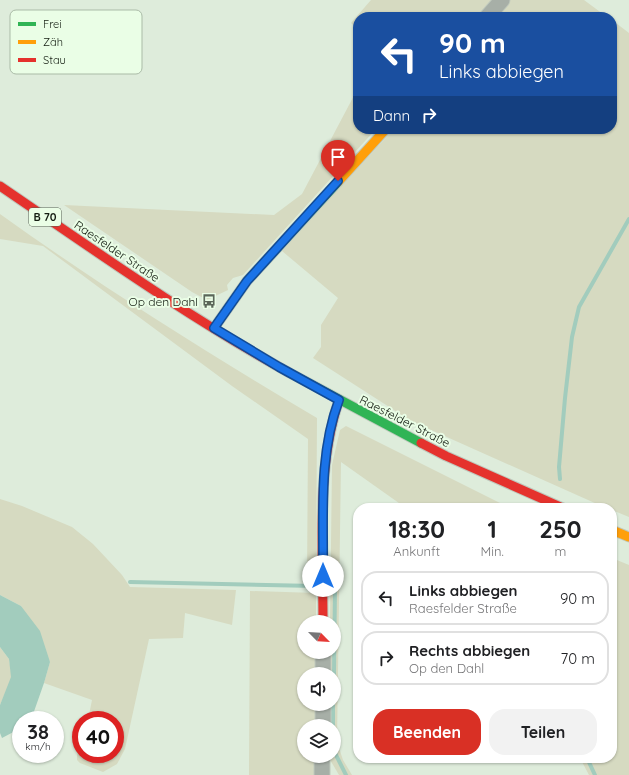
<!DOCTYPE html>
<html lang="de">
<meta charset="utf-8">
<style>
:root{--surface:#fff;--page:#f2f2f2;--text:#202124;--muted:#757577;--line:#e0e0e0;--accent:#d93025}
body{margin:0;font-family:Quicksand,sans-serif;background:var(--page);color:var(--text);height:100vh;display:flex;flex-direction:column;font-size:15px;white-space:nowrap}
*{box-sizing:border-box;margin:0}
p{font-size:13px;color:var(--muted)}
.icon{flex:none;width:22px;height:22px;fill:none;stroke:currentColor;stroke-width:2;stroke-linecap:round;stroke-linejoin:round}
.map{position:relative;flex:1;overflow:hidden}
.panel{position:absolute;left:353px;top:503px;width:264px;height:260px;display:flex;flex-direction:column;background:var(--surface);border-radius:16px;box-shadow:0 1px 3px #0004}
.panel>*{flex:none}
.hud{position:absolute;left:353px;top:12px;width:264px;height:122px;border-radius:16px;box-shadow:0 1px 3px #0004;background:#1a4fa0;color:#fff;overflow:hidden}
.needle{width:26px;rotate:114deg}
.buttons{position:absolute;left:297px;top:615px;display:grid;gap:8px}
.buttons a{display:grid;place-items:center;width:44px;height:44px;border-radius:50%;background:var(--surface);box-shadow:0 1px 3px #0004;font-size:20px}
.speed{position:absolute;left:12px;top:711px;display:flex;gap:8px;font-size:20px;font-weight:700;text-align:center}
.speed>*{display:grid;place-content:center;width:52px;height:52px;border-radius:50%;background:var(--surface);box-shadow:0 1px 3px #0004;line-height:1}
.speed small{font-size:10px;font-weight:400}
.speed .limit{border:6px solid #d22;background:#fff;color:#111}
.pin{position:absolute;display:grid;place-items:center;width:34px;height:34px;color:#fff;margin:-41px -17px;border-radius:50% 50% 50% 0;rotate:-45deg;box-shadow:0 0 4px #0007}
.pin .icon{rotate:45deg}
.me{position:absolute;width:44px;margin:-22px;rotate:0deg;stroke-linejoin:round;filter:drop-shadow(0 0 3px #0008)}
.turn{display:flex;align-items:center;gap:14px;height:84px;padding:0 20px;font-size:18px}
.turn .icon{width:52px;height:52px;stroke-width:2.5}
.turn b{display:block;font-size:28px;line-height:34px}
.then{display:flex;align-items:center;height:38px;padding:0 20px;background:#0003;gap:8px;font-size:15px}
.eta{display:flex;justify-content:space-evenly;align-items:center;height:68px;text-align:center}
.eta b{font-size:24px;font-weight:700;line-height:28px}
.button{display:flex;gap:8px;margin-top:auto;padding:8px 20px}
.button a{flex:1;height:46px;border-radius:16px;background:var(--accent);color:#fff;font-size:16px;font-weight:700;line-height:46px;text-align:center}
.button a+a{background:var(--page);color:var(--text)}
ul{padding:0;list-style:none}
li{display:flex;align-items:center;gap:12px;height:54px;margin:0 8px 6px;padding:0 12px;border:2px solid var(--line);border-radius:16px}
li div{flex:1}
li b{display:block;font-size:15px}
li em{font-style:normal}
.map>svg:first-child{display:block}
.green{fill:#d6dac1}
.water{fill:#a2ccbd}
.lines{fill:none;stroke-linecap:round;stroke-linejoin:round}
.stream{stroke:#a2ccbd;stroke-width:4}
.street-casing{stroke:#bfc9bd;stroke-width:17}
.fast-casing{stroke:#bfc9bd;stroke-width:11}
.slow-casing{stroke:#bfc9bd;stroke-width:11}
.jam-casing{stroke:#bfc9bd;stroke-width:11}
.street{stroke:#a7afa7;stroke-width:15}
.fast{stroke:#30b455;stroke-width:9}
.slow{stroke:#ff9f0a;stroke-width:9}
.jam{stroke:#e5322d;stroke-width:9}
.route-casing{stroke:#114b97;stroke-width:10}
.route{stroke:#1a73e8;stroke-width:7}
.labels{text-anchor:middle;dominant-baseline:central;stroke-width:4;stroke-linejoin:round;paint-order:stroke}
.shield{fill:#eafee6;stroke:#556152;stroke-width:1}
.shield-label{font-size:11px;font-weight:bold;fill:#151e13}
.street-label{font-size:12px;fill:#151e13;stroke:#eafee6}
.poi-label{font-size:12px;fill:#151e13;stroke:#eafee6;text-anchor:end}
.key{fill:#eafee6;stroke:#aabba7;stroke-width:1}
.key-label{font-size:11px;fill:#151e13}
</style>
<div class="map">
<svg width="629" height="775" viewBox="0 0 629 775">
<rect width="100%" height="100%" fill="#deecdb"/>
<g class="green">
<path d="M371,0H493L477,17H358V29L351,23Z"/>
<path d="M510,0H584L607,17H495Z"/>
<path d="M612,20L629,33V517L612,510V508H607L597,504L411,421L313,358L321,347V325L338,298L282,251L394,129H612Z"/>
<path d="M358,88V129H376L243,275L233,278L227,285L228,290L207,300L192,292L64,205L274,215L302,194Z"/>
<path d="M0,214C102,287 209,354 317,418L316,580H307L308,439L232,386L43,246L0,239Z"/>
<path d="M346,426L510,508H406L341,462L337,742L343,760L352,775H339L329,758V756H334V726H329V704H334V674H329L330,652H334V622H330L332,465L340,430Z"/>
<path d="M0,499L22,506L72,527L93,544L122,575L130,587L236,590L232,625L185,613L183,638L149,639L125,749L117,764L103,772L80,763L77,760V755L81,745V754H115V720H88L92,700L44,683L50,662L21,606L0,595Z"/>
<path d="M612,558L629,565V775H589L580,758H612Z"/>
<path d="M250,591L316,593V622H304V652H315V674H304V704H315V726H304V756H314V775H249Z"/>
<path d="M0,647L9,659L12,678L0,705Z"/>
</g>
<path class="water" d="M0,595L21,606L40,631L50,662L44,683L31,720H21V728L2,738L0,733V705L11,677L9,659L0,647Z"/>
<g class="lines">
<g class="stream">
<path d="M560,479L559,467L565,398L572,337L579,307L629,219"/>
<path d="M130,582L316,586"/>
<path d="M334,674L335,587"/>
<path d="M333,726V704"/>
<path d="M334,751L346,775"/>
<path d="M587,758L595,775"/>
</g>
<defs>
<g id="street">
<path d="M487,17L502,0"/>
<path d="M323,674V652"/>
<path d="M323,726V704"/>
<path d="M322,775V756"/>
</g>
<g id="fast">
<path d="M214,328L247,281L338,182"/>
<path d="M288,372L421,443"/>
</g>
<g id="slow">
<path d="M338,182L386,129"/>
<path d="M612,530L629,537"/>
</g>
<g id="jam">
<path d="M0,186C94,250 188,317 288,372"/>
<path d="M421,443L446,456L563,508"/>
<path d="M323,622C323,551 316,468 339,400"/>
</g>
</defs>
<use href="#street" class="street-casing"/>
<use href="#fast" class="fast-casing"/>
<use href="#slow" class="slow-casing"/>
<use href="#jam" class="jam-casing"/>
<use href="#street" class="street"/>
<use href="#fast" class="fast"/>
<use href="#slow" class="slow"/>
<use href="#jam" class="jam"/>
</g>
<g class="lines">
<defs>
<path id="route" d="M323,576C324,518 318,455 339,400L279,367L214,328L247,281L338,181"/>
</defs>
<use href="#route" class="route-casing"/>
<use href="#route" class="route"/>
</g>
<defs>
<symbol id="bus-bare" viewBox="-9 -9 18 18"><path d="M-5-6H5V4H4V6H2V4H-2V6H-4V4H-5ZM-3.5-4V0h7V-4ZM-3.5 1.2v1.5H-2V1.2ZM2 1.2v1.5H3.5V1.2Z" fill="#5b6659" stroke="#eafee6" stroke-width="2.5" paint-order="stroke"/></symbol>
</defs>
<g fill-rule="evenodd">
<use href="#bus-bare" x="199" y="291" width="20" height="20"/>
</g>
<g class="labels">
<rect class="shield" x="29" y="208" width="32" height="18" rx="3"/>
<g class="shield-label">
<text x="45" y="217">B 70</text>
</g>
<g class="street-label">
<text transform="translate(117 251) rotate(34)">Raesfelder Straße</text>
<text transform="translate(405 421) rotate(27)">Raesfelder Straße</text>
</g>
<g class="poi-label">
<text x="198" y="301">Op den Dahl</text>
</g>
</g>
<rect x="10" y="10" width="132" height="64" rx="6" class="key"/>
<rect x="18" y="22" width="18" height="4" fill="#30b455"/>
<rect x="18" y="40" width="18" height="4" fill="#ff9f0a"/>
<rect x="18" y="58" width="18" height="4" fill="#e5322d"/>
<g class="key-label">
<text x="43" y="28">Frei</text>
<text x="43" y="46">Zäh</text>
<text x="43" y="64">Stau</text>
</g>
</svg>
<div class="buttons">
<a><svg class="needle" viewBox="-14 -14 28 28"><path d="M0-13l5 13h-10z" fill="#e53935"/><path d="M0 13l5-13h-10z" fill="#757577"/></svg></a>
<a><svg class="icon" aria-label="sound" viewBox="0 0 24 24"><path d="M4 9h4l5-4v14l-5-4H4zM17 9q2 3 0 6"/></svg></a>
<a><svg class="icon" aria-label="layers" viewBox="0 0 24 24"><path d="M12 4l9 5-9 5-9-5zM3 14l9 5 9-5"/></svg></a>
</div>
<div class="speed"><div>38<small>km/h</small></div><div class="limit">40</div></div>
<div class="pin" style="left:338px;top:181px;background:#d93025"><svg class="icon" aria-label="arrive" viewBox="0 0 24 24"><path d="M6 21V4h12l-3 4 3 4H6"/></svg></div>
<svg class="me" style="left:323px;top:576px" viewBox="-20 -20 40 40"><circle r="19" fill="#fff"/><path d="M0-13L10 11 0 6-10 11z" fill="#1a73e8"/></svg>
<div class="hud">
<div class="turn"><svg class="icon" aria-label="left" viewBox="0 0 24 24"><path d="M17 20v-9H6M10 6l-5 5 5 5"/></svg><div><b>90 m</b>Links abbiegen</div></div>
<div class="then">Dann<svg class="icon" aria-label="right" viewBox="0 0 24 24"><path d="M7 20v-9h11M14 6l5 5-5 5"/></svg></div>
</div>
<section class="panel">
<div class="eta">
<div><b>18:30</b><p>Ankunft</p></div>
<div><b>1</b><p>Min.</p></div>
<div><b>250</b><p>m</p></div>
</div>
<ul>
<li><svg class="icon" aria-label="left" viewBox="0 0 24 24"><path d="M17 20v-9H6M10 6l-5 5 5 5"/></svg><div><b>Links abbiegen</b><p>Raesfelder Straße</p></div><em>90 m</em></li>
<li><svg class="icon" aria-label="right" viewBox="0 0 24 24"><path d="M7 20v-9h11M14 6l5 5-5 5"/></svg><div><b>Rechts abbiegen</b><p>Op den Dahl</p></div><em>70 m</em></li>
</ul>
<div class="button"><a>Beenden</a><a>Teilen</a></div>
</section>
</div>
